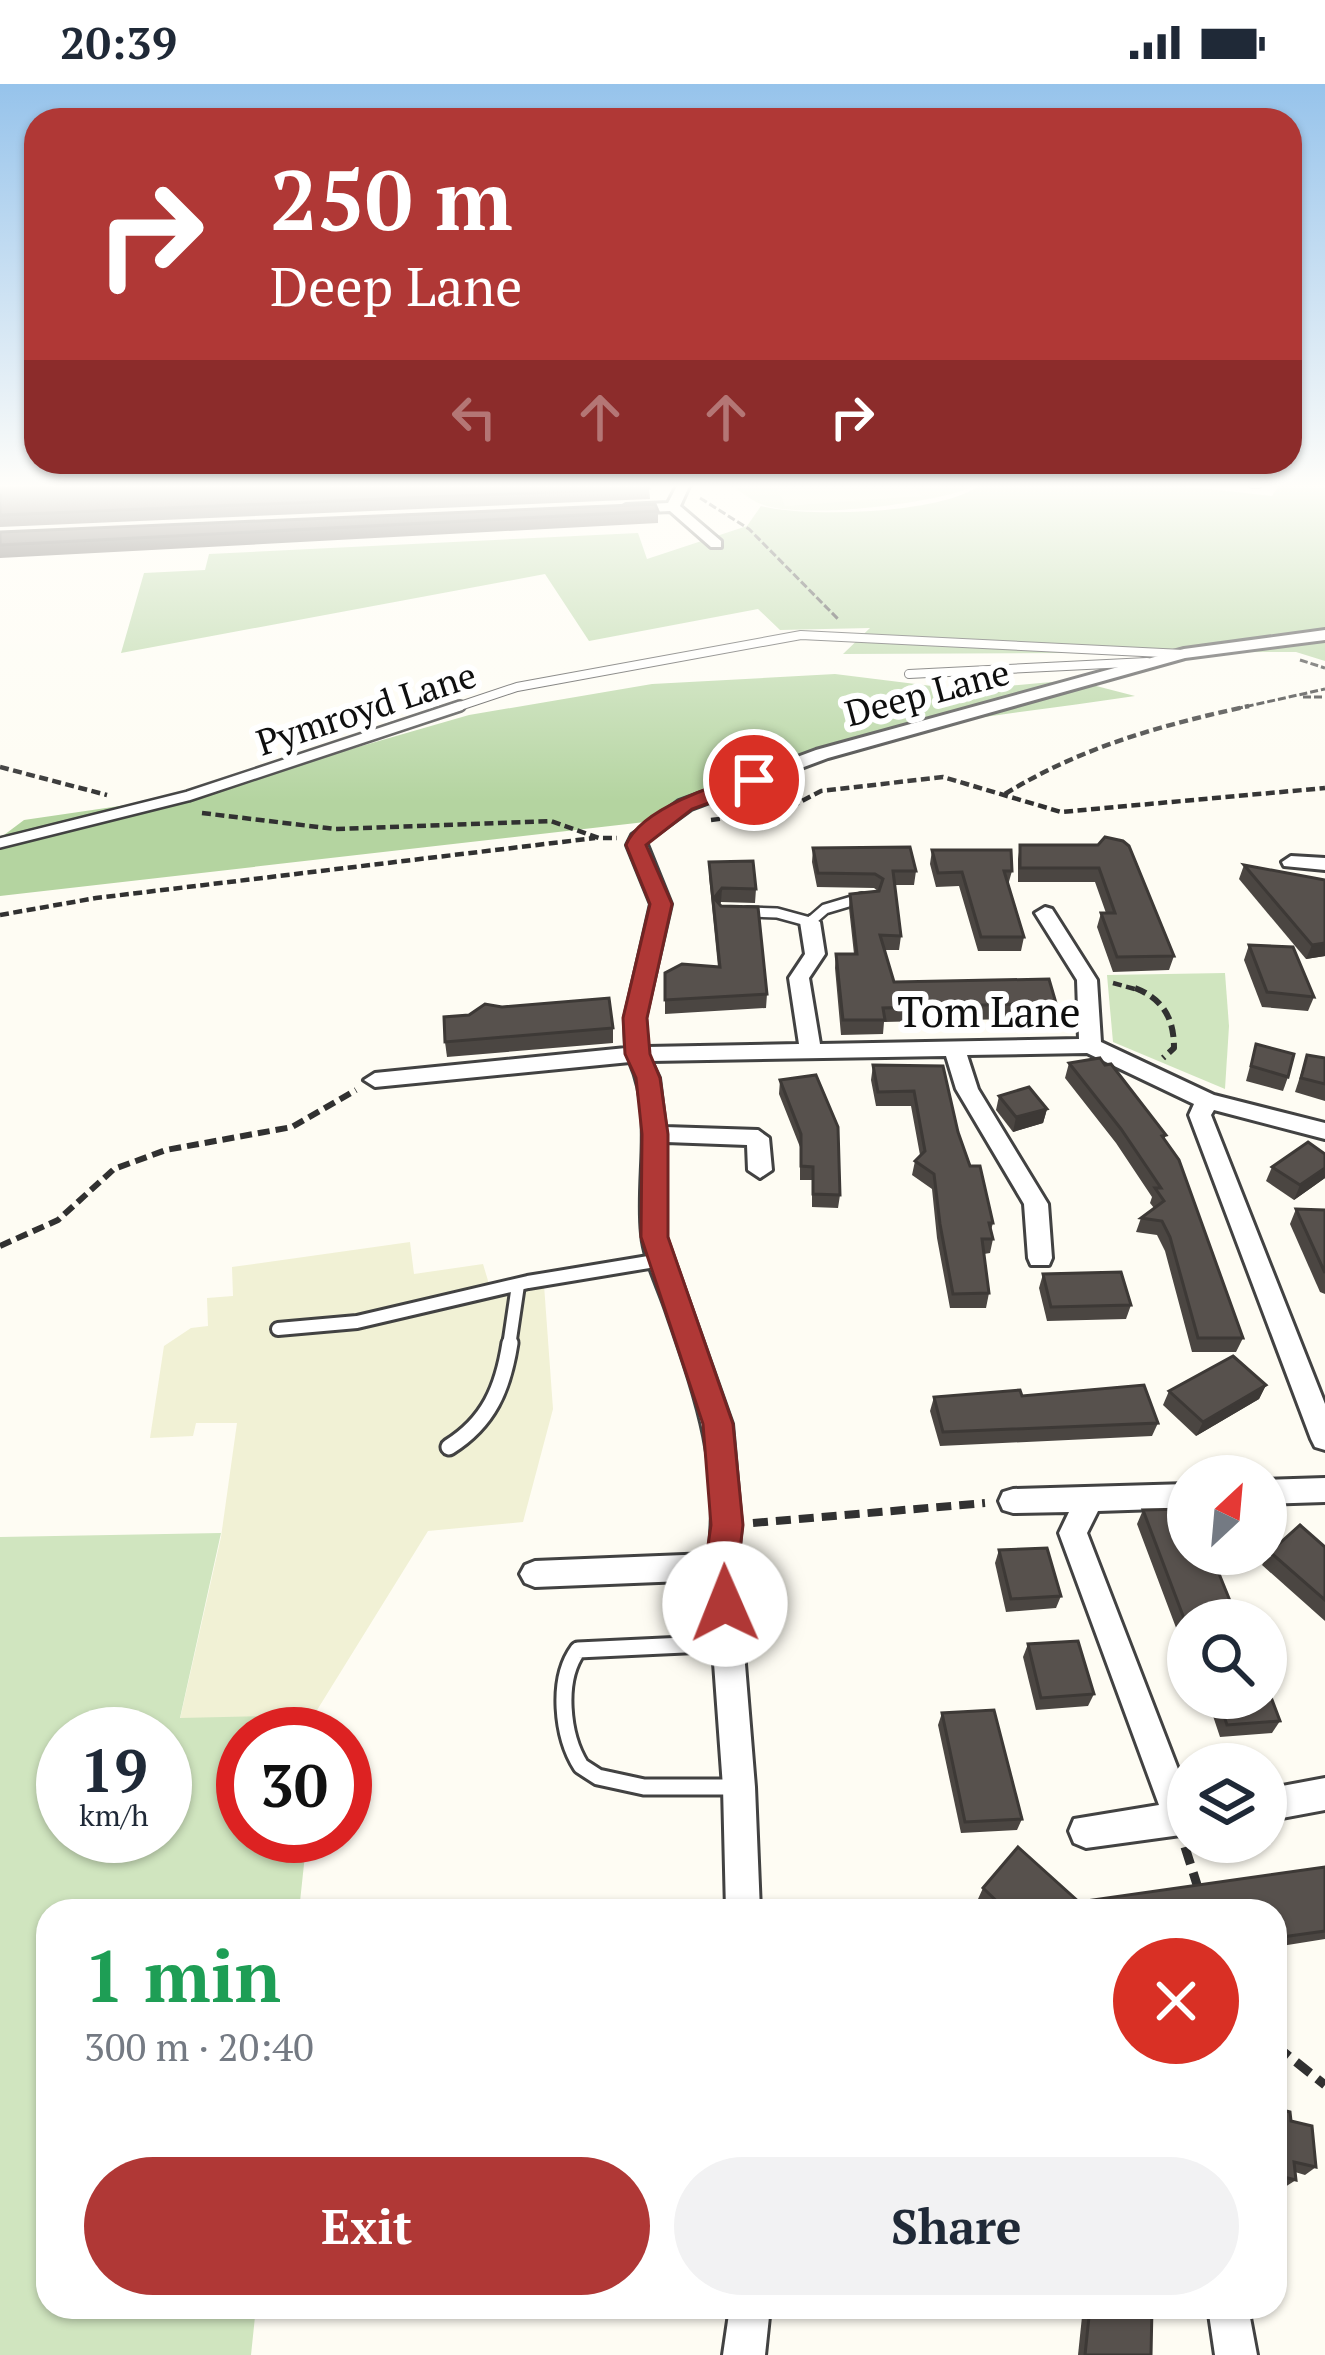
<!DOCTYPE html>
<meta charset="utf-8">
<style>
:root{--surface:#fff;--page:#f2f2f3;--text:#1f2937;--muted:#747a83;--accent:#b03836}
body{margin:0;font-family:"PT Serif",serif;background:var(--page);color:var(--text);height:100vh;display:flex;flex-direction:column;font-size:45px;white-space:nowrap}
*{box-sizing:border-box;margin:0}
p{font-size:39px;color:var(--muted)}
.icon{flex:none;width:66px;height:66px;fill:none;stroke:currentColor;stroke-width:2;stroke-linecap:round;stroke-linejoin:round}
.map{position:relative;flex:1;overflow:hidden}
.drawer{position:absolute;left:36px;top:1815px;width:1251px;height:420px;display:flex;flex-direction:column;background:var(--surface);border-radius:36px;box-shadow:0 3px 9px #0004}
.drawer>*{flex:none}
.guide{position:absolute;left:24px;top:24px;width:1278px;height:366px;border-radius:36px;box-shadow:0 3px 9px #0004;background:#b03836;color:#fff;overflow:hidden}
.needle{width:78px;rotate:26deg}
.tools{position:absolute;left:1167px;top:1371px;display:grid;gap:24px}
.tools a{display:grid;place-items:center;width:120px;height:120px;border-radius:50%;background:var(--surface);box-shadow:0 3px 9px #0004;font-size:60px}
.speed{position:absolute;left:36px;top:1623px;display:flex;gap:24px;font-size:60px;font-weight:700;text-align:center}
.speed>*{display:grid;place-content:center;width:156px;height:156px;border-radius:50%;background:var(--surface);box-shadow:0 3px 9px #0004;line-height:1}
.speed small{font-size:30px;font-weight:400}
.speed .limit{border:18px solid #d22;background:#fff;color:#111}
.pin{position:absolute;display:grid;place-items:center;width:102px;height:102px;color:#fff;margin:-51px;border:6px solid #fff;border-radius:50%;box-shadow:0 3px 12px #0007}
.me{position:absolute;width:132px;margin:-66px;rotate:359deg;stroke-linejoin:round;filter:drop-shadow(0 0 9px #0008)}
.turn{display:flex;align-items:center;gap:42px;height:252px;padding:0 48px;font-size:54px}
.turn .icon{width:156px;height:156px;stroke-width:2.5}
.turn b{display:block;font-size:84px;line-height:102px}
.lanes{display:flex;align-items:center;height:114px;padding:0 48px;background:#0003;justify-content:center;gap:60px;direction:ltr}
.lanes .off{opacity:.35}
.round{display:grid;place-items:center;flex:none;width:126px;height:126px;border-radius:63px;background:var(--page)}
.overview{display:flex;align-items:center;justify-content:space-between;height:204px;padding:0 48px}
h1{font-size:72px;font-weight:800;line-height:90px;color:#1e9e55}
.cta{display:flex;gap:24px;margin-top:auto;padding:24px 48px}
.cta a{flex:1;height:138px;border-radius:72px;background:var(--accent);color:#fff;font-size:48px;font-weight:800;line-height:138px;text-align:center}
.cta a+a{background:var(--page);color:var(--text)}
.status{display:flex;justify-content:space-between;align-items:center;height:84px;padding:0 60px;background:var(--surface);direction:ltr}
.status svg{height:33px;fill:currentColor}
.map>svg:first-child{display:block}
.farmland{fill:#f1f1d5}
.green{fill:#d0e5bf;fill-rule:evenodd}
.forest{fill:#b4d4a0}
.pitch{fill:#e1edd0}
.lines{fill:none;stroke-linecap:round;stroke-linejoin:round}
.lane-far3-casing{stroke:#424242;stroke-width:10}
.lane-far2-casing{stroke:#424242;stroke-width:14}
.lane-far1-casing{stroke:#424242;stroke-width:18}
.lane-casing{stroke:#424242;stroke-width:21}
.street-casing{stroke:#424242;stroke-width:6}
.path-far4{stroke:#313131;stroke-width:3;stroke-dasharray:8 3;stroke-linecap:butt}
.path-far3{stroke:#313131;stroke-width:4.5;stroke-dasharray:9 4.5;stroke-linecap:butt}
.path-far2{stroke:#313131;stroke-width:6;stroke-dasharray:12 6;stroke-linecap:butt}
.path-far1{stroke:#313131;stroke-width:8;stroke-dasharray:15 8;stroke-linecap:butt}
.path{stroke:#313131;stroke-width:9;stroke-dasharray:18 9;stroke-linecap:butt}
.lane-far3{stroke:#fff;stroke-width:8}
.lane-far2{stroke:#fff;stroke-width:9}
.lane-far1{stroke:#fff;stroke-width:12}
.lane{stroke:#fff;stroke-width:15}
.street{fill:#fff;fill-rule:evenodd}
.wall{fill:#4b4642}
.shaded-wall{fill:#3d3936}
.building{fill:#57514d;stroke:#3d3936;stroke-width:3}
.route{fill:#b03836;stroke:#722423;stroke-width:3}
.labels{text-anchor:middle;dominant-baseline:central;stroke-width:12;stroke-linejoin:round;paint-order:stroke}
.far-street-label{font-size:36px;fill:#0f0f0f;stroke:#fff}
.street-label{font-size:42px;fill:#0f0f0f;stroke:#fff}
</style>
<div class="status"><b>20:39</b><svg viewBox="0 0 49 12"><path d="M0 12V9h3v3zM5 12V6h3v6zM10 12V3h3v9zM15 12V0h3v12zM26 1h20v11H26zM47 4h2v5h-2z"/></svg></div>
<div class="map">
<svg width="1325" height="2271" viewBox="0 0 1325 2271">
<rect width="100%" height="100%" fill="#fefcf3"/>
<path class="farmland" d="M410,1158L414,1190L483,1180L489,1200L543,1187L553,1325L523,1438L428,1447L314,1631L180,1635L221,1453L237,1339H196L193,1352L150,1354L164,1262L191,1244L208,1242L207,1214L233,1212L232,1183Z"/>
<g class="green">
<path d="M729,400H965L972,403C933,420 800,436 761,420C750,416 739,406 729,400Z"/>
<path d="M1225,889L1229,942L1225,1005L1113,958L1107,891Z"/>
<path d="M221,1449L180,1634L314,1631L316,1650H243V1752H307L299,1827H48V2223H256L251,2271H0V1453ZM165,1650V1752H63V1650Z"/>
</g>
<g class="forest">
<path d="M981,400H1164L1272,412L1280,400L1325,402V577L1296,568L843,570L870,544L780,546L758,525L589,557L545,490L121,569L144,489L205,486L209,470L638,449L647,475L747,442L761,422C806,434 946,430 981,400Z"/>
<path d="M835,590L964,606L1073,596L1135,612C971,637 789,646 645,738L0,812V754L24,736L188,712L469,631L652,600Z"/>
</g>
<path class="pitch" d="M776,400H912L921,412L785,422Z"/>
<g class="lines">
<defs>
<g id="lane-far3">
<path d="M1253,400H1258"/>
<path d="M909,590L1147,578"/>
<path d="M451,625L517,603L801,551L1183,570"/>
</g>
<g id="lane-far2">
<path d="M0,759L188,712L460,622"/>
<path d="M747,828L777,829L810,838L825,825L862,814"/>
</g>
<g id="lane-far1">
<path d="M278,1245L357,1238L528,1198L661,1176"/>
<path d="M509,1262L518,1201"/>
</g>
<g id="lane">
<path d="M449,1363C489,1338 503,1304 510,1259"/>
<path d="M727,1559L578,1566C556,1596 562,1652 581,1682L598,1693L644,1703H738"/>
</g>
<g id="street">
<path d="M678,400H690L680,422L721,457V463H711L670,427L626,429L619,425L626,421L668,419Z"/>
<path d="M1325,546V556L1185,574L828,674L691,725L646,758L671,820L645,934L647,963L799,960L789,894L805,870L800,838L810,832L820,838L825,870L809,894L820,960L1079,955L1077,896L1035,829L1045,823L1052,825L1097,896L1101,958L1214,1011L1325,1039V1055L1214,1026L1211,1031L1325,1320V1366L1315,1363L1311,1355L1189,1031L1194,1020L1087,969L967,971L978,1005L1048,1120L1052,1174L1049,1181H1031L1028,1174L1024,1120L956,1005L946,972L651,977L659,994L665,1043L758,1046L769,1054L772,1086L760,1094L748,1086L747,1061L666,1058V1153L732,1340L741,1441L737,1482L755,1703L760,1827H726L723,1703L708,1496L535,1503L525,1499L520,1490L525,1481L535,1477L709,1470C721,1381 695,1311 667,1229C659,1204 644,1176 642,1150C636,1093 654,1032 630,978L375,1003L364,996L375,989L626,964L625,934L651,820L627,761L632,751L679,717L816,666L1184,565Z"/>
<path d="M1291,772L1325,774V786L1284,782L1282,778Z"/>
<path d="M1325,1394V1418L1266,1420V1396Z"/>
<path d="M1188,1400V1424L1098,1427L1087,1449L1188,1711V1750L1086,1764L1074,1759L1069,1747L1074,1735L1159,1721L1059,1449L1069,1428L1013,1429L1003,1426L999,1417L1003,1408L1013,1405Z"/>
<path d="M1325,1694V1726L1266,1737V1705Z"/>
<path d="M730,2223H770L765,2271H723Z"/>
<path d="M1208,2223H1248L1257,2271H1215Z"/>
</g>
</defs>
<use href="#lane-far3" class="lane-far3-casing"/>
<use href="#lane-far2" class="lane-far2-casing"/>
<use href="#lane-far1" class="lane-far1-casing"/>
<use href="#lane" class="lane-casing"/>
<use href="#street" class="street-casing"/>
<g class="path-far4">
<path d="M700,414L749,445L838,535"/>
<path d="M1300,576L1325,584"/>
<path d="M1303,613H1325"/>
<path d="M1235,625L1325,605"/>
</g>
<g class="path-far3">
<path d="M0,683L107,711"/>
<path d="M1005,710C1081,663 1162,641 1249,622"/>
<path d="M202,729L335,745L551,737L599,754H617"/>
<path d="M711,736L783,727L821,707L943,693L1061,728L1325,704"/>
<path d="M0,831L96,814L595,754"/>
<path d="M1113,899L1142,907"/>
</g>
<g class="path-far2">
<path d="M1135,904C1163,915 1174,934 1174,964L1163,974"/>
<path d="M0,1162L58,1136L114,1085L166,1066L292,1043L356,1006"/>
</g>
<path class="path-far1" d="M753,1439L985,1419"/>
<g class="path">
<path d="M1185,1763L1199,1807"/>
<path d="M1275,1961L1325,2001"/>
</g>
<use href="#lane-far3" class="lane-far3"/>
<use href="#lane-far2" class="lane-far2"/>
<use href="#lane-far1" class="lane-far1"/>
<use href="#lane" class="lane"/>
<use href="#street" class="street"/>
</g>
<g class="wall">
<path d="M0,400H249V403L649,404L650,415L0,443Z"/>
<path d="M658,427V439L0,474V448Z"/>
<path d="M1020,761H1098L1174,872L1169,886L1113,888L1097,843L1101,829H1106L1095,798H1018V775Z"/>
<path d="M813,764L916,787L914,801H895L901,852L899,866H884L894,898L1056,919L1053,934L884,938L883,950L841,951L835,884L836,870H854L849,824L850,810L878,807L874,804L817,803L812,778Z"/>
<path d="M932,766L1012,787L1008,801L1024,853L1021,867H978L959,802L936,803L930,780Z"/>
<path d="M709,778L756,805L755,819L721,818L720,820L767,910L766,924L665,930V889L718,883L709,792Z"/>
<path d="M1244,781L1325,796V872L1306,875L1239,795Z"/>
<path d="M1249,861L1314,913L1308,927L1262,923L1244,876Z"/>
<path d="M613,944V959L447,973L445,958Z"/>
<path d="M1256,960L1288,993L1283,1007L1246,997Z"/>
<path d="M1307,971L1325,974V1017L1295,1008Z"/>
<path d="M1069,979L1105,981L1166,1051L1164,1056L1243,1254L1236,1268H1192L1165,1167L1157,1151L1136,1148L1141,1134L1154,1124L1150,1119L1152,1113L1116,1059L1065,994Z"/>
<path d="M873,981L943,982L958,1048L993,1139L991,1146L993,1155L990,1169L984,1170L989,1209L986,1224H950L937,1154L932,1105L912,1091L915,1077L920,1071L911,1022H876L871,996Z"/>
<path d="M780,996L840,1111L838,1124L812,1123V1096H800V1063L779,1010Z"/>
<path d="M999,1012L1047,1025L1043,1039L1013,1048L996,1026Z"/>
<path d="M1325,1070V1094L1294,1116L1266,1097L1272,1083Z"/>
<path d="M1296,1125L1325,1126V1210L1320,1208L1290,1140Z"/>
<path d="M1043,1190L1131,1221L1126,1235L1047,1237L1039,1204Z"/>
<path d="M1266,1301L1259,1315L1196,1352L1163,1321L1169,1307Z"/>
<path d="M1022,1312L1158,1339L1152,1352L940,1362L930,1327L934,1313Z"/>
<path d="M1143,1426L1237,1534L1236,1536H1188V1549H1178L1137,1440Z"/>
<path d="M1325,1463V1537L1262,1481L1270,1468Z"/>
<path d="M999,1466L1061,1512L1056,1524L1006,1528L995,1479Z"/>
<path d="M1028,1560L1094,1610L1088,1622L1036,1626L1023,1573Z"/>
<path d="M1207,1614H1266L1280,1637L1272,1649L1220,1653Z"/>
<path d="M942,1629L1022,1735L1017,1746L961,1749L938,1641Z"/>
<path d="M1325,1783V1855L1275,1863V1827H991L978,1815L983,1804L1079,1818Z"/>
<path d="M1275,2024L1291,2037L1316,2083L1305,2091L1295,2088L1296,2096L1285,2103L1275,2100Z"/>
<path d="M1083,2223H1152L1151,2271H1078Z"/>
</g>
<g class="shaded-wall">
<path d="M722,804L721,818L714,826V814Z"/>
<path d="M1325,859V872L1306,875L1312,861Z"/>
<path d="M1047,1025L1043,1039L1013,1048L1016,1033Z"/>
<path d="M1325,1084V1094L1294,1116L1300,1101Z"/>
<path d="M1266,1301L1259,1315L1196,1352L1203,1338Z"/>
</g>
<g class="building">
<path d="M0,400H244L243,404L350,400H648L649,404L0,431Z"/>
<path d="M655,420L658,427L0,461V448Z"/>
<path d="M1105,753L1123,757L1129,762L1174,872L1117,873L1101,829H1115L1099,784H1020V761H1098Z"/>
<path d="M910,763L916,787H893L901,852L880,851L894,898L1049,895L1056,919L883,924L885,936H843L836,870H857L850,810L879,807L883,795L875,790L818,789L813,764Z"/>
<path d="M932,766H1011L1012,787H1004L1024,853H981L962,788L938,789Z"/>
<path d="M753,777L756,805L722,804L714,814L721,822L758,823L767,910L665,916V889L682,880L720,883L709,778Z"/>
<path d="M1244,781L1325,796V859L1312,861Z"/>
<path d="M1249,861L1293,863L1314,913L1267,908Z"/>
<path d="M609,914L613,944L445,958L444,933L469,931L485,920L502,923Z"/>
<path d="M1256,960L1294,970L1288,993L1251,982Z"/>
<path d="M1307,971L1325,974V1000L1301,994Z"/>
<path d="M1100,974L1105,981L1111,980L1166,1051L1162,1052L1179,1076L1243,1254H1198L1170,1153L1162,1137L1141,1134L1164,1117L1155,1104H1161L1121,1045L1069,979Z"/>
<path d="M873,981L943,982L958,1048L970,1082H980L993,1139H989L993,1155H982L989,1209L953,1210L940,1140L934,1090L915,1077L925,1067L914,1007L878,1008Z"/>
<path d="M816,991L838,1043L840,1111L813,1110V1083L801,1082V1050L780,996Z"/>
<path d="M1029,1003L1047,1025L1016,1033L999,1012Z"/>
<path d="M1308,1058L1325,1070V1084L1300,1101L1272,1083Z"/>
<path d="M1296,1125L1325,1126V1189Z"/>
<path d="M1121,1188L1131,1221L1051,1223L1043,1190Z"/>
<path d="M1233,1272L1266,1301L1203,1338L1169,1307Z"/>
<path d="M1144,1301L1158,1339L943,1348L934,1313L1020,1306L1022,1312Z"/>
<path d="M1188,1425V1470H1211L1237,1534L1185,1537L1143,1426Z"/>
<path d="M1300,1441L1325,1463V1516L1270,1468Z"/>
<path d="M1047,1464L1061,1512L1011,1515L999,1466Z"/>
<path d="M1078,1557L1094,1610L1041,1614L1028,1560Z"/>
<path d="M1266,1600L1280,1637L1227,1641L1218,1614H1266Z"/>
<path d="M994,1626L1022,1735L965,1738L942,1629Z"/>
<path d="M1018,1763L1079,1818L1325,1783V1847L1275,1854V1827H1111L1108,1818L1101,1827H1007L983,1804Z"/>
<path d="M1275,2024L1290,2028L1291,2037L1312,2042L1316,2083L1294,2078L1296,2096L1275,2091Z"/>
<path d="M1090,2223H1152L1151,2271H1085Z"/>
</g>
<linearGradient id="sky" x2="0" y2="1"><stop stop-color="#96c3eb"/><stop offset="0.56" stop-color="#fffefa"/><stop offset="1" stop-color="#fffefa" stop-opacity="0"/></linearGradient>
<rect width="1325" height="718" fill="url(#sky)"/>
<path class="route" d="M754,690L763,696L761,700L692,725L646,761L672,820L647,934L650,970L660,994L668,1050V1153L733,1340L743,1441L738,1482L742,1520L737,1531L725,1536L713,1531L705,1482L711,1441L703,1340L641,1153L642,1050L636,994L625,970L623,934L650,820L626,761C641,724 717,700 754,690Z"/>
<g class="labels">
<g class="far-street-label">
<text transform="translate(927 608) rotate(-15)">Deep Lane</text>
<text transform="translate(366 624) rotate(-18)">Pymroyd Lane</text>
</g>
<g class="street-label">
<text x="989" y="927">Tom Lane</text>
</g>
</g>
</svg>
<div class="tools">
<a><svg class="needle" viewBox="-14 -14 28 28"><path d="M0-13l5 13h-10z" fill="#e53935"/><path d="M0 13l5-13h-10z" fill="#747a83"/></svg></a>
<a><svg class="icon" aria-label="search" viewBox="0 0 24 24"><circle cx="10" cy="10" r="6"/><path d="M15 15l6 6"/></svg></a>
<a><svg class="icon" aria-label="layers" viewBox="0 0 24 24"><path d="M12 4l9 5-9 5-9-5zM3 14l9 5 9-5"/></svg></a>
</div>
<div class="speed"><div>19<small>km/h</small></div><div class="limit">30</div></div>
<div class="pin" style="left:754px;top:696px;background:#d93025"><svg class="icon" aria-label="arrive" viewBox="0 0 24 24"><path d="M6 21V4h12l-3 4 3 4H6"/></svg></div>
<svg class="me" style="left:725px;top:1520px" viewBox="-20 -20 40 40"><circle r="19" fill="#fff"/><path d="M0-13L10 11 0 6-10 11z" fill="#b03836"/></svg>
<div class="guide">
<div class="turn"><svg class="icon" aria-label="right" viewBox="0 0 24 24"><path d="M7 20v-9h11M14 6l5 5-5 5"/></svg><div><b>250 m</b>Deep Lane</div></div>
<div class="lanes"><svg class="icon off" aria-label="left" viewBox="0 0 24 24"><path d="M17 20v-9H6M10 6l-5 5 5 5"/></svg><svg class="icon off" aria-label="ahead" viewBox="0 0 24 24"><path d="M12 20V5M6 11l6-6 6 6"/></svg><svg class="icon off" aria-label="ahead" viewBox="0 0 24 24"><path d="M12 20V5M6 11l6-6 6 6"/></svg><svg class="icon" aria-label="right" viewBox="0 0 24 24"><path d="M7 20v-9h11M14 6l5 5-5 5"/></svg></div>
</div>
<section class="drawer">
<div class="overview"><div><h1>1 min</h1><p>300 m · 20:40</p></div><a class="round" style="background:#d93025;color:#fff"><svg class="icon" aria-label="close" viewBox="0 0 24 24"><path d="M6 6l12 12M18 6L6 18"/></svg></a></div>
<div class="cta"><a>Exit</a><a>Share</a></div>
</section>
</div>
